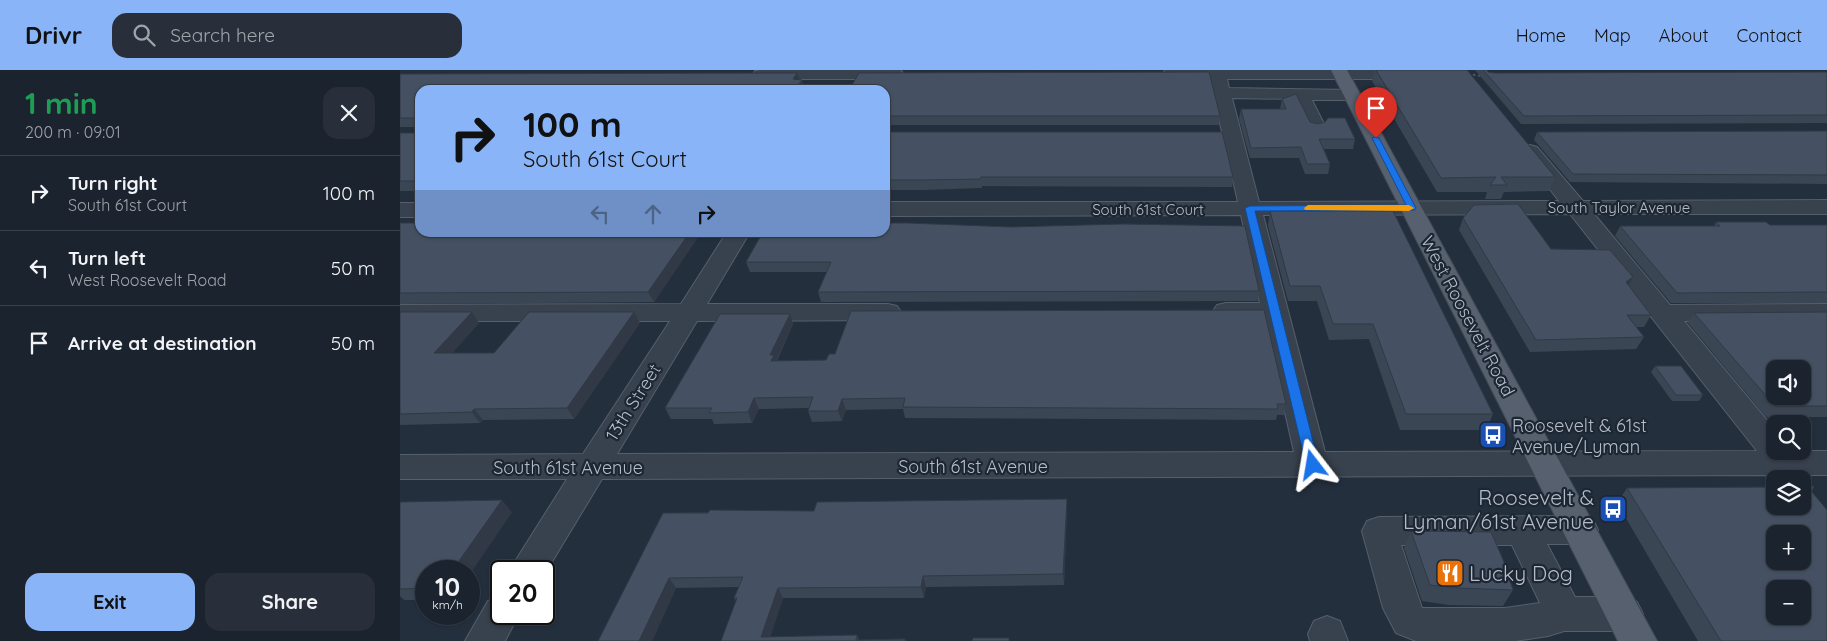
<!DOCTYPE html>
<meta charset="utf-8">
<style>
:root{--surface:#1b232e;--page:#282f3a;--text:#f1f3f6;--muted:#a0a4aa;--line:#39404a;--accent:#8ab4f8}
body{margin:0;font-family:Quicksand,sans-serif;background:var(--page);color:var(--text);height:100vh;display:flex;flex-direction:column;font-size:19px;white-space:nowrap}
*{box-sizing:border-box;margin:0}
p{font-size:16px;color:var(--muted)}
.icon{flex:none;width:28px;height:28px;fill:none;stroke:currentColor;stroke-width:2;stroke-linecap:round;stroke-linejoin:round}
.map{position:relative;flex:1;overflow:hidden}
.panel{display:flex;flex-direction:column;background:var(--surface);width:400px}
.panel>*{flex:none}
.hud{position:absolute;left:15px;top:15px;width:475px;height:152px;border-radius:15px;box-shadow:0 1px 4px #0004,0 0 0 1px var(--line);background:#8ab4f8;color:#111;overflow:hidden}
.buttons{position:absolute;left:1366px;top:290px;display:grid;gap:10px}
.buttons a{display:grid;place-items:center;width:45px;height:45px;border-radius:10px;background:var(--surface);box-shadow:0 1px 4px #0004,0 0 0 1px var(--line);font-size:25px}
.speed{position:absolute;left:15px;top:490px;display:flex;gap:10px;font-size:25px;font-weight:700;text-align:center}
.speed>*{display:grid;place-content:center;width:65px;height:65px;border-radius:50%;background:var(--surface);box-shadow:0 1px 4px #0004,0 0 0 1px var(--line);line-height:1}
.speed small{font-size:12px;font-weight:400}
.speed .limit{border:2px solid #111;border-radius:8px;background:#fff;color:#111}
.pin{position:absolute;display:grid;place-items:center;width:42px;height:42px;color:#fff;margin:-51px -21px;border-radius:50% 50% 50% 0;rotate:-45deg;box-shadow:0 0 5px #0007}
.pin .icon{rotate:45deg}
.me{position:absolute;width:55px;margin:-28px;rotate:346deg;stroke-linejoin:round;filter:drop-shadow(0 0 4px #0008)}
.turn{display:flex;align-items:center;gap:18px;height:105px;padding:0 25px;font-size:22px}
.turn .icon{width:65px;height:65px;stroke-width:2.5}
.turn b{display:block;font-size:35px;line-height:42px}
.lanes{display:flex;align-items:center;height:48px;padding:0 25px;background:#0003;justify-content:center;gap:25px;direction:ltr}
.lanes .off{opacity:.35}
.round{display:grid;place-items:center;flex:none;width:52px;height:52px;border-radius:15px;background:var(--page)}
.headline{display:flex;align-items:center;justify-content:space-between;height:85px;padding:0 25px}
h1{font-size:30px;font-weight:700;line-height:38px;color:#1e9e55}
.button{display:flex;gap:10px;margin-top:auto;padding:10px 25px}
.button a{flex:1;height:58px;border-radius:15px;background:var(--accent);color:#111;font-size:20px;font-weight:700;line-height:58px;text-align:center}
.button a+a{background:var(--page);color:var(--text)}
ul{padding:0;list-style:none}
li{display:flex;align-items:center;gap:15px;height:75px;padding:0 25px;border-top:1px solid var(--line)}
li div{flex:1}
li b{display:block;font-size:19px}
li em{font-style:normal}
header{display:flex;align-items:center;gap:30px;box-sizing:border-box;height:70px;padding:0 25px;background:var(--accent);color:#111}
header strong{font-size:24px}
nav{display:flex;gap:28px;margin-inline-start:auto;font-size:18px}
.search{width:350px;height:45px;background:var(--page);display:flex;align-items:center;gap:12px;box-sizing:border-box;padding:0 18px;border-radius:15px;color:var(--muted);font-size:19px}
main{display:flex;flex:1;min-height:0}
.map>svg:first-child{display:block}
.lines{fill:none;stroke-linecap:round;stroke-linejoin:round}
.minor-casing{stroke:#565f6c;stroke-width:2}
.major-casing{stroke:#414a57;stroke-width:2}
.path{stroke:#44595c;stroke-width:2;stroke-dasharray:2.5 2.5;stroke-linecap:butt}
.minor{fill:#38414e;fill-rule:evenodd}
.major{fill:#56606e;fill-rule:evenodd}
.wall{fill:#3b4654}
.shaded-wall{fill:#303945}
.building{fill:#455162;stroke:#303945;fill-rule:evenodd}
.route{fill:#1a73e8;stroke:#114b97}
.slow{fill:#f59e0b}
.labels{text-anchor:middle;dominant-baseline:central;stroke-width:4.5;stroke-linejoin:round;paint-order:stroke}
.far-street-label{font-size:15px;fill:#b4bcc9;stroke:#1d2633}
.street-label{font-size:18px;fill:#b4bcc9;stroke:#1d2633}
.poi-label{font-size:18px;fill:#b4bcc9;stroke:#1d2633;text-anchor:start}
.near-poi-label{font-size:21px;fill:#b4bcc9;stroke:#1d2633;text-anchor:end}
</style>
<header>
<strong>Drivr</strong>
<div class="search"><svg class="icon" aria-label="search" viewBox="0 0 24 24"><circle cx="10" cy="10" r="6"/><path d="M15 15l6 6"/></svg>Search here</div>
<nav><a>Home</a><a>Map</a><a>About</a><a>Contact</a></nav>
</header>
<main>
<section class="panel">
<div class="headline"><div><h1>1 min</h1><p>200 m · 09:01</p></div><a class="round"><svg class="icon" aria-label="close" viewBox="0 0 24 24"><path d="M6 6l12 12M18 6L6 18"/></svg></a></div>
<ul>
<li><svg class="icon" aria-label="right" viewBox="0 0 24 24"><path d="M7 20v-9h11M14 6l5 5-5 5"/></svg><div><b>Turn right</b><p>South 61st Court</p></div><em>100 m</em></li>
<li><svg class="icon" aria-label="left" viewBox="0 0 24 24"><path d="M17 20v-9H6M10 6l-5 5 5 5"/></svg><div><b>Turn left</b><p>West Roosevelt Road</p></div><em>50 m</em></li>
<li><svg class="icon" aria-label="arrive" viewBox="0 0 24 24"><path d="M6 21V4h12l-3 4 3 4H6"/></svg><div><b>Arrive at destination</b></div><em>50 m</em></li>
</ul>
<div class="button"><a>Exit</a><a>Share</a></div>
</section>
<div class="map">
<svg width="1427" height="571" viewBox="0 0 1427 571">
<rect width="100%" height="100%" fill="#242f3e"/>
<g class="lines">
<defs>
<g id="minor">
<path d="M361,0H500L504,4L502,8L496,9H355L353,5L355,1Z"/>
<path d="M765,0H1017L1019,4L1017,8L1011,9H827L829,18L952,20L958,21L961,25L958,29L952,30H912L925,56L923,60L916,62L909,60L907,56L894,29L832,28L859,132L1159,131L1120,81L1123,77L1130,75L1137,77L1183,131L1427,130V144H1194L1270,235L1427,234V250L1284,251L1375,360V381H1427V405H1406L1402,411V409H1379L1376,405L202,409L144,505V501H109L167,409H0V385L183,384L270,251H0V235L281,234L327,162H350L307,234H488L497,236L501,242L497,248L488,250L297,251L217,384L894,382L864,249H826L817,247L813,241L817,235L826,233H860L841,145L485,146V132H838L810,9H771L765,8L763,4ZM1170,144L1357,381L925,382L863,145Z"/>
<rect x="0" y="133" width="20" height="14"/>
<path d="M1181,446L1193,450L1198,460L1193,470L1181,474H1147L1175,527H1224L1237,532L1243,544L1237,556L1224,561H1164L1148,566L1115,571H1016L996,563L983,538L962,461L967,451L979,447ZM1001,475H1112L1140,533L1105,538H1022Z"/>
<path d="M101,526V544H119L105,571H65L88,531Z"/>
<path d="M927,546L940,551L948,571H910L908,564L914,551Z"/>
</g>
<path id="major" d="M931,0H947L1257,571H1218Z"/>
</defs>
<use href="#minor" class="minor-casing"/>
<use href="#major" class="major-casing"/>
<path class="path" d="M1068,4L1082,6"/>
<use href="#minor" class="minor"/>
<use href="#major" class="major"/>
</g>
<g class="wall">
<path d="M974,0H1067L1155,107L1149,121L1104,122L1101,129H1085L1087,122H1037L972,11Z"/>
<path d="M1075,0H1086L1088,2L1094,3L1427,2V53L1121,54Z"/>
<path d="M397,3L399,10H402L404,18L402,20H20V121H0V63H16V57H0V4Z"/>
<path d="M485,20L820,46L819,55H485Z"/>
<path d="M882,29L910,52L955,69L953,79H924L930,94L928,104H905L899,88H850L839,49L841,39H880Z"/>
<path d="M1427,61V114L1170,112L1134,70L1137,62Z"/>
<path d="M485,62L833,107L832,117L582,116V118L524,120H485Z"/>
<path d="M870,141L1093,344L1086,360H1000L969,269L929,270L917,231H888L868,156Z"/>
<path d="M1063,148L1151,179L1228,215L1251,245L1244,257H1236L1244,267L1236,279L1130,282L1059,160Z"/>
<path d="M1316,152L1370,155H1427V233H1271L1215,166L1220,156H1314Z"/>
<path d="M0,153L300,164L254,232L0,234Z"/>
<path d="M363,162L859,221L858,231L421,232L418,222L427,202H350L346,192Z"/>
<path d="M0,242L79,253L52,283H94L240,253L174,349L83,350L80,353L0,355Z"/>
<path d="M1427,242V347H1366L1288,253L1294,243Z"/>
<path d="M390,244L393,254L377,291L886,334L884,345H877L876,350L505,348L503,339L446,340L442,351L412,352L408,341L409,338L359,339L352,353L314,354L312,349H271L265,338Z"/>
<path d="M1255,296L1303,325L1299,331H1272L1251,302Z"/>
<path d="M1227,418L1412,422L1427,571H1298L1217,433Z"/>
<path d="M0,432L112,442L69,505V501H26V530H4L0,526Z"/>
<path d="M667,440L664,515L526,517L524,528H383L370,567L457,565L459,570L505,569L506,571H321L336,531L334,528L339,517L276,518L252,571L263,443L414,441Z"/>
<path d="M1011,461L1111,508L1110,510L1113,520L1103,536L1049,535L1022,531L1004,478Z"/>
</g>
<g class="shaded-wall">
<path d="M397,3L400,11L393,9Z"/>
<path d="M402,10L404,18L402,20H394Z"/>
<path d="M290,162H300V164L254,232L248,222Z"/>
<path d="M1233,207L1226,219V212Z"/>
<path d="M72,242L79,253L42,294L34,283Z"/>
<path d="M234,242L240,253L174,349L167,338Z"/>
<path d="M390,244L393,254L376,291L378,296L375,302L370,285Z"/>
<path d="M354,328L359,339L352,353L348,342Z"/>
<path d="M442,329L446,340L442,351L438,341Z"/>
<path d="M74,339L83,350L80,353L72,342Z"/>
<path d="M667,429V440L664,515L663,504Z"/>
<path d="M102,430L112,442L69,505V501H52Z"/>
<path d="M523,506L526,517L524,528L521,517Z"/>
<path d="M269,508L276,518L252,571H239Z"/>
<path d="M378,518L383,528L369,571L361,567Z"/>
</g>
<g class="building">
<path d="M976,0H1067L1155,107H1101L1107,115H1090L1096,107L1041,108Z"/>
<path d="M1083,0H1087L1088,2L1094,3L1427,2V45L1124,46Z"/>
<path d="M809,2L820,46H485V20H449L459,3Z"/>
<path d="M397,3L393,9L402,10L394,20H20V111H0V63H16V48H0V4Z"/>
<path d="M896,24L910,52L918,54L925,52L928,48H945L955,69H919L930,94H907L901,77L851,78L841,39H886L882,29Z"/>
<path d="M1427,61V105L1173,104L1137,62Z"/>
<path d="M485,62H822L833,107H581L580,109L522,110H485Z"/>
<path d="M1118,134L1151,179L1210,180L1233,207L1226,212L1251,245H1227L1244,267L1136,270L1063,148L1074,135Z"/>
<path d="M870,141H993L1093,344H1006L973,254H933L920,216H890Z"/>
<path d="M1316,152H1366L1370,155H1427V222L1277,223L1220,156H1320Z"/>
<path d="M0,153H20V162H290L248,222L0,223Z"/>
<path d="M485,153H508L611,157L722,154L845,156L859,221L418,222L431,192H346L363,162H485Z"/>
<path d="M864,240L886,334H877L878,339L503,337L505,328L442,329L438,341H408L413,327L354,328L348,342L309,343L312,338H265L320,244H390L370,285H374L371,291L426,290L429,284H435L451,241Z"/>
<path d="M0,242H72L34,283H94L129,242H234L167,338L74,339L72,342L0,344Z"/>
<path d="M1427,242V336H1375L1294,243ZM1375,299H1402V326H1375Z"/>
<path d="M1255,296H1281L1303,325H1276Z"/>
<path d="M1402,416H1414L1412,422L1427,440V571H1321L1227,418L1375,417V436H1402ZM1375,464H1402V491H1375ZM1375,519H1402V546H1375Z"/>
<path d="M667,429L663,504L523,506L521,517L378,518L361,567L457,565L456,570L505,569V571H321L337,528H334L343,507L269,508L239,571H198L263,443H308L310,440L414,441L417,432Z"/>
<path d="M102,430L52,501H26V518L0,519V432Z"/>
<path d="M1011,461L1091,462L1111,508H1109L1113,520L1058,518L1030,515Z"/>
<path d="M573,568H609V571H572Z"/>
</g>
<path class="route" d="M973,67L979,68L1016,138L1015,140L855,141L919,395L918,399H908L906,395L845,138L850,136L1006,135L972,68Z"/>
<path class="slow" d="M908,135H1009L1014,138L1009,141L905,140L904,138Z"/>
<defs>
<symbol id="bus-square" viewBox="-11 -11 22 22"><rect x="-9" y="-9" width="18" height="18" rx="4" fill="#1a4fb4" stroke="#1d2633"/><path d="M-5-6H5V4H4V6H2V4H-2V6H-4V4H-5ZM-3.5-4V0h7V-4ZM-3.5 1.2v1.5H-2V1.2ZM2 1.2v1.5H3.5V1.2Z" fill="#fff"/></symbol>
<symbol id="restaurant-square" viewBox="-11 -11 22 22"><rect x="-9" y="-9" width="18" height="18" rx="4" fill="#e8710a" stroke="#1d2633"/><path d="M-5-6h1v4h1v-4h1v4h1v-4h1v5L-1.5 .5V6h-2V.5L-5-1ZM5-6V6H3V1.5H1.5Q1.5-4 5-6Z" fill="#fff"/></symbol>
</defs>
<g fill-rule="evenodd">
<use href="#bus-square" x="1077" y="349" width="32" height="32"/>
<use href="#bus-square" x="1197" y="423" width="32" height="32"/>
<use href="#restaurant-square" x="1034" y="487" width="32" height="32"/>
</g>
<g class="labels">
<g class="far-street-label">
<text x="1219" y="137">South Taylor Avenue</text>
<text x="748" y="139">South 61st Court</text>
</g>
<g class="street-label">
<text transform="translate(1068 246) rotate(62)">West Roosevelt Road</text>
<text transform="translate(233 332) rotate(-58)">13th Street</text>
<text x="573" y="396">South 61st Avenue</text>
<text x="168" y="397">South 61st Avenue</text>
</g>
<g class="poi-label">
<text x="1112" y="355">Roosevelt &amp; 61st<tspan x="1112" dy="21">Avenue/Lyman</tspan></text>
</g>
<g class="near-poi-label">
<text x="1194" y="427">Roosevelt &amp;<tspan x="1194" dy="24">Lyman/61st Avenue</tspan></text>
<text x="1069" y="503" text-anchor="start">Lucky Dog</text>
</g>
</g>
</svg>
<div class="buttons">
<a><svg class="icon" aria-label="sound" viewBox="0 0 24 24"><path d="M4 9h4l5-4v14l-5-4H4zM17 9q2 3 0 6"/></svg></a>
<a><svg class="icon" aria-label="search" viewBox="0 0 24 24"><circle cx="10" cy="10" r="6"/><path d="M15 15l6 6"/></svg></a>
<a><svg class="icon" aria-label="layers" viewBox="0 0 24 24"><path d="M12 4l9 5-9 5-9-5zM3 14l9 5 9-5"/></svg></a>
<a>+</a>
<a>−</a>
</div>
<div class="speed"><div>10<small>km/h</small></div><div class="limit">20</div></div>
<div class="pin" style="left:976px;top:68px;background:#d93025"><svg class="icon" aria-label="arrive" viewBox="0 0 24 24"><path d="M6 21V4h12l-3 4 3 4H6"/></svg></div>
<svg class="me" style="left:913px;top:395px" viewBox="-20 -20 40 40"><path d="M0-17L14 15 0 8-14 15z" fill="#1a73e8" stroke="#fff" stroke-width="4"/></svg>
<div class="hud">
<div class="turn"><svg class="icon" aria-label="right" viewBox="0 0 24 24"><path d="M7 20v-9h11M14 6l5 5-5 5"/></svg><div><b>100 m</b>South 61st Court</div></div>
<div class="lanes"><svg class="icon off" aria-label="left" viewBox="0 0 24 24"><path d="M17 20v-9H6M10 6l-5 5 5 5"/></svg><svg class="icon off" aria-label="ahead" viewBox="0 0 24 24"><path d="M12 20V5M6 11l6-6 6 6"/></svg><svg class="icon" aria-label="right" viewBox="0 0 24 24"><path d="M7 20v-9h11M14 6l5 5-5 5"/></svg></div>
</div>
</div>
</main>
